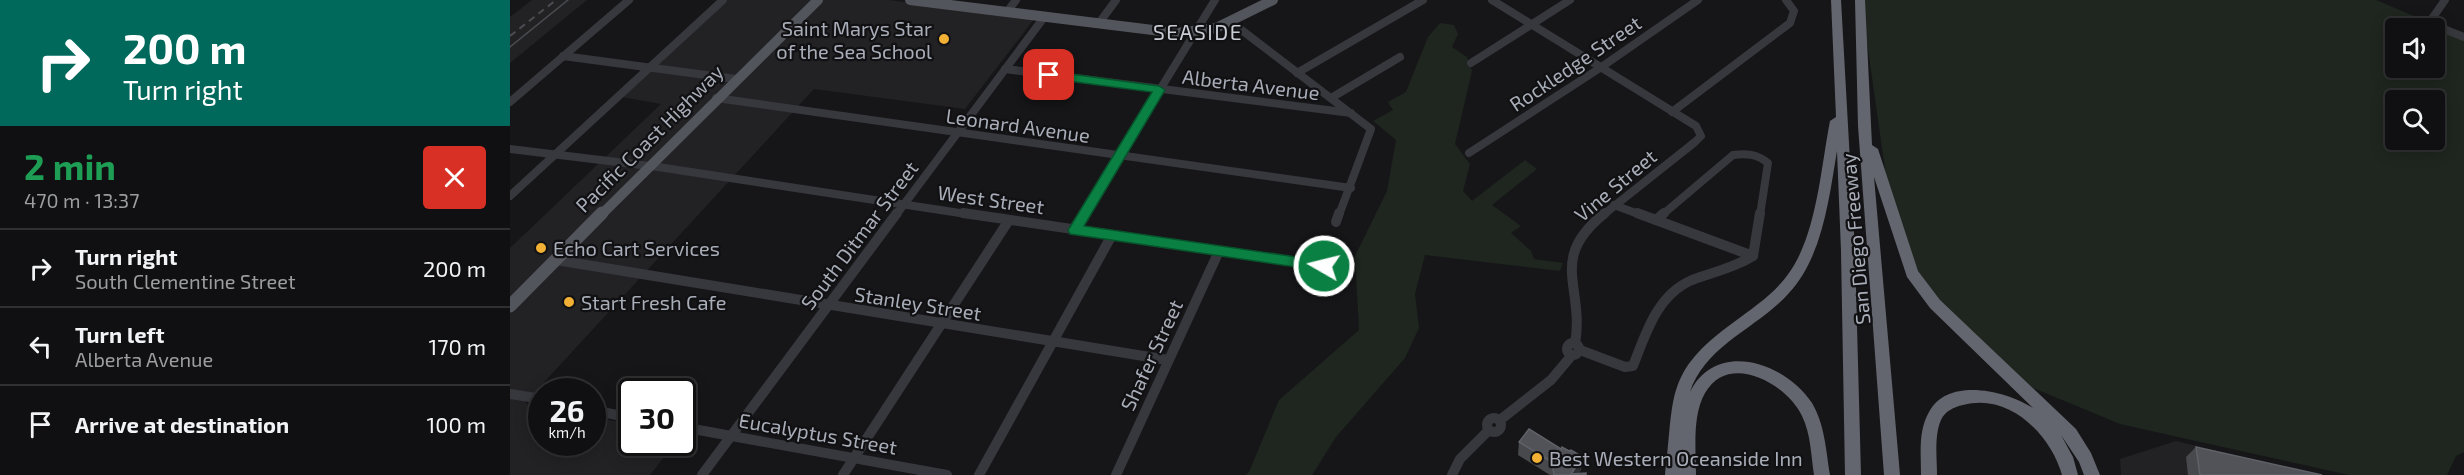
<!DOCTYPE html>
<meta charset="utf-8">
<style>
:root{--surface:#101012;--page:#19191b;--text:#f1f3f6;--muted:#9c9d9f;--line:#303032}
body{margin:0;font-family:"Exo 2",sans-serif;background:var(--page);color:var(--text);height:100vh;display:flex;flex-direction:column;font-size:22px;white-space:nowrap}
*{box-sizing:border-box;margin:0}
p{font-size:20px;color:var(--muted)}
.icon{flex:none;width:33px;height:33px;fill:none;stroke:currentColor;stroke-width:2;stroke-linecap:round;stroke-linejoin:round}
.map{position:relative;flex:1;overflow:hidden}
.drawer{display:flex;flex-direction:column;background:var(--surface);width:510px}
.drawer>*{flex:none}
.hud{background:#00695c;color:#fff;overflow:hidden}
.tools{position:absolute;left:1875px;top:18px;display:grid;gap:12px}
.tools a{display:grid;place-items:center;width:60px;height:60px;border-radius:6px;background:var(--surface);box-shadow:0 3px 15px #0003,0 0 0 2px var(--line);font-size:30px}
.speed{position:absolute;left:18px;top:378px;display:flex;gap:12px;font-size:30px;font-weight:700;text-align:center}
.speed>*{display:grid;place-content:center;width:78px;height:78px;border-radius:50%;background:var(--surface);box-shadow:0 3px 15px #0003,0 0 0 2px var(--line);line-height:1}
.speed small{font-size:15px;font-weight:400}
.speed .limit{border:3px solid #111;border-radius:9px;background:#fff;color:#111}
.pin{position:absolute;display:grid;place-items:center;width:51px;height:51px;color:#fff;margin:-26px;border-radius:12px;box-shadow:0 3px 9px #0006}
.me{position:absolute;width:66px;margin:-33px;rotate:278deg;stroke-linejoin:round;filter:drop-shadow(0 0 4px #0008)}
.turn{display:flex;align-items:center;gap:21px;height:126px;padding:0 24px;font-size:27px}
.turn .icon{width:78px;height:78px;stroke-width:2.5}
.turn b{display:block;font-size:42px;line-height:51px}
.round{display:grid;place-items:center;flex:none;width:63px;height:63px;border-radius:6px;background:var(--page)}
.overview{display:flex;align-items:center;justify-content:space-between;height:102px;padding:0 24px}
h1{font-size:36px;font-weight:700;line-height:45px;color:#1e9e55}
ul{padding:0;list-style:none}
li{display:flex;align-items:center;gap:18px;height:78px;padding:0 24px;border-top:2px solid var(--line)}
li div{flex:1}
li b{display:block;font-size:22px}
li em{font-style:normal}
main{display:flex;flex:1;min-height:0}
.map>svg:first-child{display:block}
.built{fill:#222225}
.green{fill:#1e261f;fill-rule:evenodd}
.lines{fill:none;stroke-linecap:round;stroke-linejoin:round}
.minor-far1{stroke:#37383d;stroke-width:8}
.minor{stroke:#37383d;stroke-width:10}
.major-far1{stroke:#53555c;stroke-width:10}
.major{stroke:#53555c;stroke-width:13}
.highway{fill:#63666e;fill-rule:evenodd}
.tram{stroke:#4a4c52;stroke-width:1.5}
.rail{stroke:#4a4c52;stroke-width:2;stroke-dasharray:7 5;stroke-linecap:butt}
.wall{fill:#47494d}
.shaded-wall{fill:#2f3033}
.building{fill:#525359;stroke:#5f6168;stroke-width:1.5}
.route{fill:#0b8043;stroke:#07532c;stroke-width:1.5}
.poi-dot{fill:#f2b134;stroke:#111113;stroke-width:2}
.labels{text-anchor:middle;dominant-baseline:central;stroke-width:4.5;stroke-linejoin:round;paint-order:stroke}
.poi-label{font-size:20px;fill:#a8adb8;stroke:#111113;text-anchor:start}
.street-label{font-size:20px;fill:#a8adb8;stroke:#111113}
.neighbourhood-label{font-size:21px;letter-spacing:1.5px;fill:#c9ccd4;stroke:#111113}
</style>
<main>
<section class="drawer">
<div class="hud">
<div class="turn"><svg class="icon" aria-label="right" viewBox="0 0 24 24"><path d="M7 20v-9h11M14 6l5 5-5 5"/></svg><div><b>200 m</b>Turn right</div></div>
</div>
<div class="overview"><div><h1>2 min</h1><p>470 m · 13:37</p></div><a class="round" style="background:#d93025;color:#fff"><svg class="icon" aria-label="close" viewBox="0 0 24 24"><path d="M6 6l12 12M18 6L6 18"/></svg></a></div>
<ul>
<li><svg class="icon" aria-label="right" viewBox="0 0 24 24"><path d="M7 20v-9h11M14 6l5 5-5 5"/></svg><div><b>Turn right</b><p>South Clementine Street</p></div><em>200 m</em></li>
<li><svg class="icon" aria-label="left" viewBox="0 0 24 24"><path d="M17 20v-9H6M10 6l-5 5 5 5"/></svg><div><b>Turn left</b><p>Alberta Avenue</p></div><em>170 m</em></li>
<li><svg class="icon" aria-label="arrive" viewBox="0 0 24 24"><path d="M6 21V4h12l-3 4 3 4H6"/></svg><div><b>Arrive at destination</b></div><em>100 m</em></li>
</ul>
</section>
<div class="map">
<svg width="1954" height="475" viewBox="0 0 1954 475">
<rect width="100%" height="100%" fill="#161618"/>
<g class="built">
<path d="M22,0H77L0,63V17Z"/>
<path d="M218,0H379L525,18L455,109L304,89L15,403L31,407L32,442H82L83,417L121,424L122,442L165,443L140,475H0V248L151,104L112,97Z"/>
<path d="M1666,441L1807,475H1611L1610,459Z"/>
</g>
<g class="green">
<path d="M1351,0H1866L1954,37V452L1946,456L1937,475H1839L1610,424L1509,382L1409,283L1378,190ZM1886,28H1924V68H1886ZM1886,100H1924V140H1886Z"/>
<path d="M930,23L944,25L948,34L942,47L957,57L962,71L945,144L960,164L953,191L962,201L1015,160L1027,169L982,205L1011,226L1001,233L1021,251L1024,259L1053,263L1050,271L915,255L905,294L909,328L895,358L826,437L802,475H735L739,472L769,400L849,330L845,256L877,191L886,140L863,121L883,110L878,102L896,92L918,37Z"/>
</g>
<g class="lines">
<g class="minor-far1">
<path d="M982,0L1186,126L1191,136L1185,142L1093,215"/>
<path d="M1935,0L1919,23L1954,37"/>
<path d="M497,12L506,0"/>
<path d="M721,22L861,129L829,215"/>
<path d="M589,23L606,0"/>
<path d="M53,56L226,79"/>
<path d="M961,63L1060,0"/>
<path d="M495,69L841,113"/>
<path d="M787,73L913,0"/>
<path d="M206,98L841,188"/>
<path d="M821,98L890,57"/>
<path d="M0,102L119,0"/>
<path d="M1162,112L1280,23L1284,11L1276,0"/>
<path d="M0,149L148,167L463,215"/>
<path d="M959,153L1090,68L1188,0"/>
<path d="M0,196L213,0"/>
<path d="M1104,205L1131,215"/>
<path d="M386,215L535,16"/>
<path d="M573,215L705,0"/>
<path d="M1152,215L1223,155C1236,153 1247,154 1258,163L1250,215"/>
</g>
<g class="minor">
<path d="M453,213L815,266"/>
<path d="M1127,213L1146,220"/>
<path d="M1146,220L1243,256L1250,213"/>
<path d="M1146,220L1154,213"/>
<path d="M826,222L829,213"/>
<path d="M564,230L574,213"/>
<path d="M46,260L658,360"/>
<circle cx="1063" cy="349" r="6"/>
<path d="M1065,344C1075,286 1037,259 1095,213"/>
<path d="M1070,350L1115,367L1123,366C1136,333 1147,295 1182,280C1203,272 1224,268 1243,256"/>
<path d="M0,394L32,399"/>
<path d="M82,410L122,418"/>
<circle cx="984" cy="425" r="7"/>
<path d="M990,420L1041,380L1062,355"/>
<path d="M172,427L437,475"/>
<path d="M192,475L387,213"/>
<path d="M333,475L499,220"/>
<path d="M469,475L602,235"/>
<path d="M606,475L709,251"/>
<path d="M942,475L950,459L979,430"/>
</g>
<g class="major-far1">
<path d="M400,0L667,33L706,28L763,0"/>
<path d="M91,215L308,0"/>
</g>
<path class="major" d="M0,306L92,213"/>
<g class="highway">
<path d="M1321,0H1331L1345,251L1351,475H1335L1331,251L1327,151C1319,198 1313,256 1279,293C1248,328 1195,345 1180,392C1206,339 1275,362 1302,403C1315,425 1316,451 1320,475H1304C1301,456 1301,434 1292,416C1277,384 1219,351 1195,393C1182,416 1186,449 1186,475H1155C1165,397 1153,373 1224,322C1244,307 1267,292 1281,270C1307,231 1311,167 1320,121L1326,117Z"/>
<path d="M1345,0H1355L1362,145L1368,149L1408,271L1430,300L1566,429L1581,453L1590,475H1574L1569,462L1551,435L1563,457L1568,475H1552C1541,435 1499,392 1453,405C1444,407 1435,411 1431,420C1424,436 1427,458 1427,475H1411C1411,454 1408,431 1419,412C1438,376 1497,391 1523,408L1420,308L1397,277L1364,177L1390,475H1374L1348,126Z"/>
</g>
<path class="tram" d="M0,47L58,0"/>
<path class="rail" d="M0,36L46,0"/>
</g>
<g class="wall">
<path d="M1009,442L1051,449L1073,457L1071,470L1069,473L1076,475H1040L1008,455Z"/>
<path d="M1686,447L1812,475H1678L1676,457Z"/>
</g>
<path class="shaded-wall" d="M1073,457L1071,470L1068,475H1061Z"/>
<g class="building">
<path d="M1019,429L1051,449L1052,447L1059,451L1061,450L1073,457L1061,474L1076,473V475H1044L1042,462L1009,442Z"/>
<path d="M1686,447L1812,475H1690Z"/>
</g>
<path class="route" d="M539,71L649,86L655,90L574,226L814,261L821,266L819,270L814,271L560,234L558,230L560,227L642,92L535,78V72Z"/>
<g class="poi-dot">
<circle cx="434" cy="39" r="6"/>
<circle cx="31" cy="248" r="6"/>
<circle cx="59" cy="302" r="6"/>
<circle cx="1027" cy="458" r="6"/>
</g>
<g class="labels">
<g class="poi-label">
<text x="422" y="28" text-anchor="end">Saint Marys Star<tspan x="422" dy="23">of the Sea School</tspan></text>
<text x="43" y="248">Echo Cart Services</text>
<text x="71" y="302">Start Fresh Cafe</text>
<text x="1039" y="458">Best Western Oceanside Inn</text>
</g>
<g class="street-label">
<text transform="translate(1065 63) rotate(-34)">Rockledge Street</text>
<text transform="translate(741 84) rotate(7)">Alberta Avenue</text>
<text transform="translate(508 125) rotate(8)">Leonard Avenue</text>
<text transform="translate(139 138) rotate(-45)">Pacific Coast Highway</text>
<text transform="translate(1105 185) rotate(-40)">Vine Street</text>
<text transform="translate(481 199) rotate(8)">West Street</text>
<text transform="translate(349 235) rotate(-53)">South Ditmar Street</text>
<text transform="translate(1345 239) rotate(-95)">San Diego Freeway</text>
<text transform="translate(408 303) rotate(9)">Stanley Street</text>
<text transform="translate(641 355) rotate(-65)">Shafer Street</text>
<text transform="translate(308 433) rotate(10)">Eucalyptus Street</text>
</g>
<g class="neighbourhood-label">
<text x="688" y="31">SEASIDE</text>
</g>
</g>
</svg>
<div class="tools">
<a><svg class="icon" aria-label="sound" viewBox="0 0 24 24"><path d="M4 9h4l5-4v14l-5-4H4zM17 9q2 3 0 6"/></svg></a>
<a><svg class="icon" aria-label="search" viewBox="0 0 24 24"><circle cx="10" cy="10" r="6"/><path d="M15 15l6 6"/></svg></a>
</div>
<div class="speed"><div>26<small>km/h</small></div><div class="limit">30</div></div>
<div class="pin" style="left:539px;top:75px;background:#d93025"><svg class="icon" aria-label="arrive" viewBox="0 0 24 24"><path d="M6 21V4h12l-3 4 3 4H6"/></svg></div>
<svg class="me" style="left:814px;top:266px" viewBox="-20 -20 40 40"><circle r="17" fill="#0b8043" stroke="#fff" stroke-width="3"/><path d="M0-11L8 9 0 5-8 9z" fill="#fff"/></svg>
</div>
</main>
